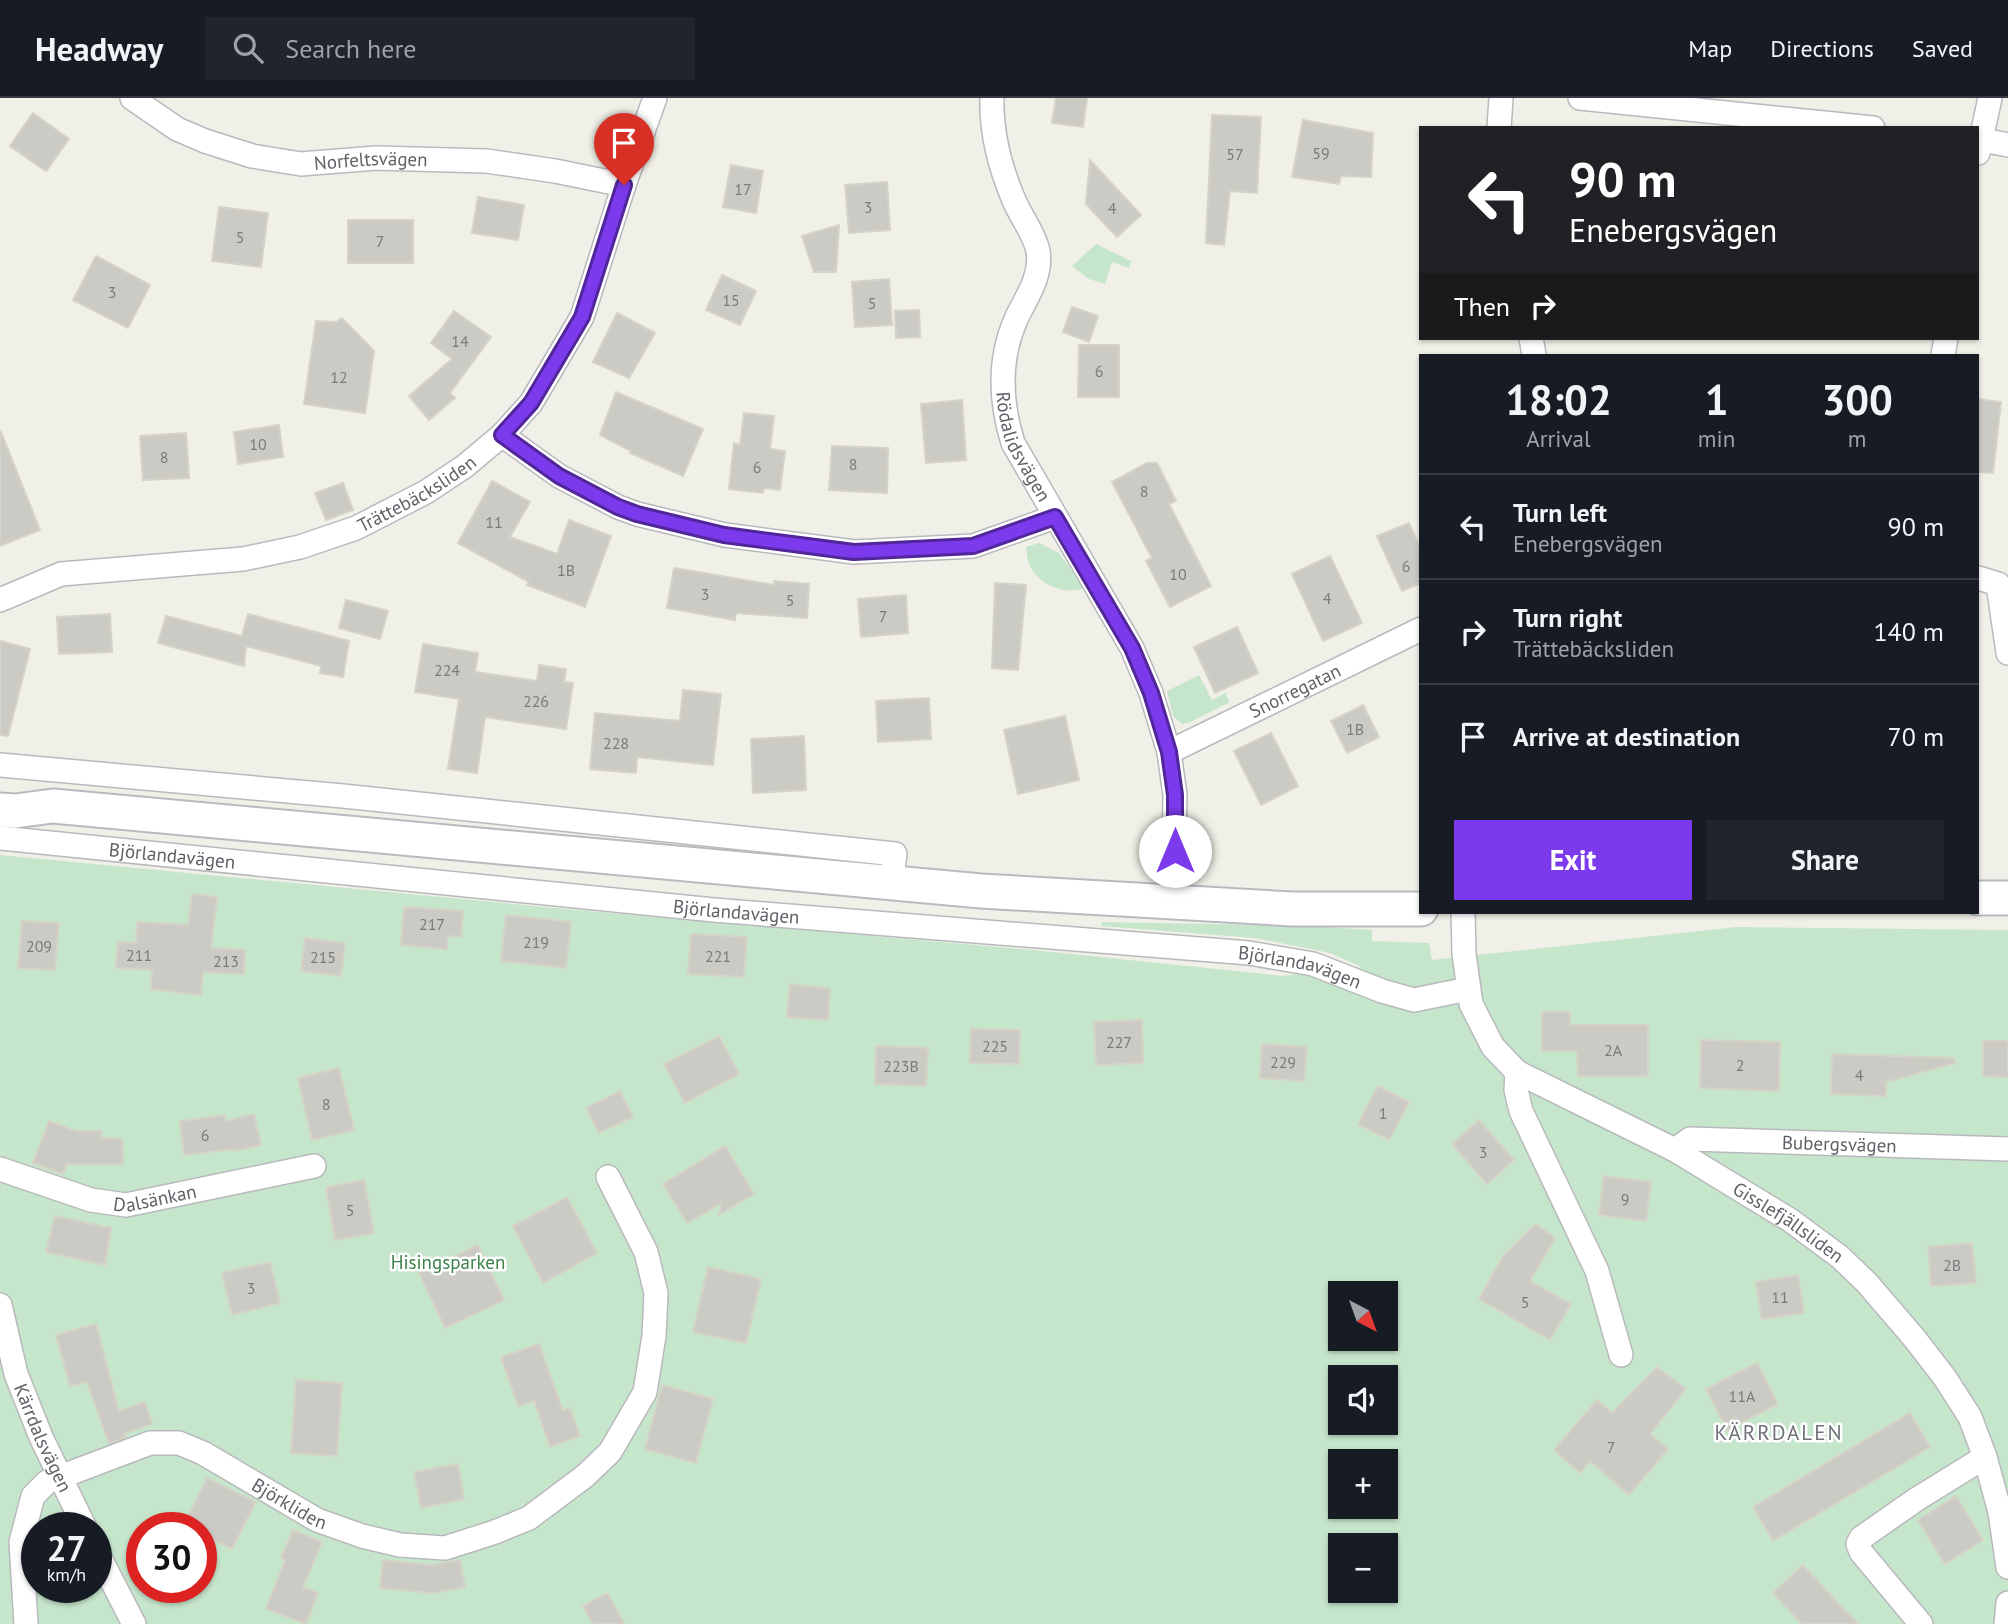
<!DOCTYPE html>
<meta charset="utf-8">
<style>
:root{--surface:#171b24;--page:#20242c;--text:#f1f3f6;--muted:#9ea1a6;--line:#363941;--accent:#7c3aed}
body{margin:0;font-family:"PT Sans",sans-serif;background:var(--page);color:var(--text);height:100vh;display:flex;flex-direction:column;font-size:26px;white-space:nowrap}
*{box-sizing:border-box;margin:0}
p{font-size:23px;color:var(--muted)}
.icon{flex:none;width:38px;height:38px;fill:none;stroke:currentColor;stroke-width:2;stroke-linecap:round;stroke-linejoin:round}
.map{position:relative;flex:1;overflow:hidden}
.details{position:absolute;left:1419px;top:256px;width:560px;height:560px;display:flex;flex-direction:column;background:var(--surface);border-radius:0px;box-shadow:0 2px 5px #0004}
.details>*{flex:none}
.guide{position:absolute;left:1419px;top:28px;width:560px;height:214px;border-radius:0px;box-shadow:0 2px 5px #0004;background:#202124;color:#fff;overflow:hidden}
.needle{width:46px;rotate:139deg}
.controls{position:absolute;left:1328px;top:1183px;display:grid;gap:14px}
.controls a{display:grid;place-items:center;width:70px;height:70px;border-radius:0px;background:var(--surface);box-shadow:0 2px 5px #0004;font-size:35px}
.speed{position:absolute;left:21px;top:1414px;display:flex;gap:14px;font-size:35px;font-weight:700;text-align:center}
.speed>*{display:grid;place-content:center;width:91px;height:91px;border-radius:50%;background:var(--surface);box-shadow:0 2px 5px #0004;line-height:1}
.speed small{font-size:18px;font-weight:400}
.speed .limit{border:10px solid #d22;background:#fff;color:#111}
.pin{position:absolute;display:grid;place-items:center;width:60px;height:60px;color:#fff;margin:-72px -30px;border-radius:50% 50% 50% 0;rotate:-45deg;box-shadow:0 0 7px #0007}
.pin .icon{rotate:45deg}
.me{position:absolute;width:77px;margin:-38px;rotate:0deg;stroke-linejoin:round;filter:drop-shadow(0 0 5px #0008)}
.turn{display:flex;align-items:center;gap:24px;height:147px;padding:0 35px;font-size:32px}
.turn .icon{width:91px;height:91px;stroke-width:2.5}
.turn b{display:block;font-size:49px;line-height:60px}
.then{display:flex;align-items:center;height:66px;padding:0 35px;background:#0003;gap:14px;font-size:26px}
.eta{display:flex;justify-content:space-evenly;align-items:center;height:119px;text-align:center}
.eta b{font-size:42px;font-weight:600;line-height:49px}
.button{display:flex;gap:14px;margin-top:auto;padding:14px 35px}
.button a{flex:1;height:80px;border-radius:0px;background:var(--accent);color:#fff;font-size:28px;font-weight:600;line-height:80px;text-align:center}
.button a+a{background:var(--page);color:var(--text)}
ul{padding:0;list-style:none}
li{display:flex;align-items:center;gap:21px;height:105px;padding:0 35px;border-top:2px solid var(--line)}
li div{flex:1}
li b{display:block;font-size:26px}
li em{font-style:normal}
header{display:flex;align-items:center;gap:42px;box-sizing:border-box;height:98px;padding:0 35px;background:var(--surface);border-bottom:2px solid var(--line)}
header strong{font-size:33px}
nav{display:flex;gap:38px;margin-inline-start:auto;font-size:24px}
.search{width:490px;height:63px;background:var(--page);display:flex;align-items:center;gap:18px;box-sizing:border-box;padding:0 24px;border-radius:0px;color:var(--muted);font-size:26px}
.map>svg:first-child{display:block}
.green{fill:#c6e6cc;fill-rule:evenodd}
.building{fill:#cccac4;stroke:#d5d3c6;stroke-width:2}
.lines{fill:none;stroke-linecap:round;stroke-linejoin:round}
.street-casing{stroke:#b8b9bd;stroke-width:26}
.secondary-casing{stroke:#b9bac0;stroke-width:37}
.street{stroke:#fff;stroke-width:23}
.secondary{stroke:#fff;stroke-width:33}
.route-casing{stroke:#51269a;stroke-width:18}
.route{stroke:#7c3aed;stroke-width:12}
.labels{text-anchor:middle;dominant-baseline:central;stroke-width:5;stroke-linejoin:round;paint-order:stroke}
.number-label{font-size:16px;fill:#7a7b7e}
.street-label{font-size:19px;fill:#5f6167;stroke:#fff}
.park-label{font-size:19px;fill:#3b824b;stroke:#fff}
.neighbourhood-label{font-size:21px;letter-spacing:2px;fill:#707379;stroke:#fff}
</style>
<header>
<strong>Headway</strong>
<div class="search"><svg class="icon" aria-label="search" viewBox="0 0 24 24"><circle cx="10" cy="10" r="6"/><path d="M15 15l6 6"/></svg>Search here</div>
<nav><a>Map</a><a>Directions</a><a>Saved</a></nav>
</header>
<div class="map">
<svg width="2008" height="1526" viewBox="0 0 2008 1526">
<rect width="100%" height="100%" fill="#f0f0e8"/>
<g class="green">
<path d="M1096,146L1131,163L1129,170L1112,164L1105,186L1089,181L1072,168Z"/>
<path d="M1039,445L1059,455L1084,490C1065,498 1037,486 1029,466C1027,461 1027,454 1026,449Z"/>
<path d="M1199,577L1212,602L1225,595L1230,604L1188,625L1182,626L1173,618L1167,593Z"/>
<path d="M0,757L577,812L1033,852L1283,878L1362,869L1330,855L1255,840L1101,828L1102,824L1312,828L1372,832V843L1429,845L1432,862L1737,829L2008,832V1526H0ZM1340,1195H1386V1241H1340ZM1340,1279H1386V1325H1340ZM1340,1363H1386V1409H1340ZM37,1430H96V1489H37ZM142,1430H201V1489H142ZM1340,1447H1386V1493H1340Z"/>
</g>
<g class="building">
<path d="M1056,0H1087L1083,29L1052,25Z"/>
<path d="M33,15L69,41L46,73L10,48Z"/>
<path d="M1212,17L1261,19L1257,95L1230,93L1224,147L1206,145Z"/>
<path d="M1303,22L1373,35L1371,79L1341,78L1339,86L1292,79Z"/>
<path d="M1090,62L1141,117L1117,139L1086,106Z"/>
<path d="M731,67L763,73L756,115L723,109Z"/>
<path d="M887,84L890,132L849,135L845,87Z"/>
<path d="M478,99L524,107L518,142L472,135Z"/>
<path d="M219,109L268,115L261,169L212,163Z"/>
<rect x="348" y="122" width="65" height="43"/>
<path d="M839,127L836,174H814L802,138Z"/>
<path d="M96,158L150,187L128,230L73,202Z"/>
<path d="M722,177L756,193L740,227L706,212Z"/>
<path d="M889,181L892,227L855,229L852,184Z"/>
<path d="M1072,209L1098,218L1089,244L1063,234Z"/>
<path d="M919,212L920,239L896,240L895,213Z"/>
<path d="M454,213L491,239L450,295L455,300L429,322L409,298L452,261L431,245Z"/>
<path d="M617,215L655,235L629,280L593,264Z"/>
<path d="M342,220L374,253L365,315L304,306L316,223L337,224Z"/>
<path d="M1079,247H1119V299H1078Z"/>
<path d="M616,294L703,331L683,378L630,355L631,353L600,337Z"/>
<path d="M1978,301L2001,304L1993,375L1978,374Z"/>
<path d="M962,302L966,362L926,365L921,306Z"/>
<path d="M744,315L774,318L770,351L785,353L780,392L764,390L763,395L729,391L734,345L740,347Z"/>
<path d="M279,327L283,359L238,366L234,334Z"/>
<path d="M1,334L40,432L0,448V335Z"/>
<path d="M186,335L189,380L143,382L140,338Z"/>
<path d="M832,348L888,350L887,395L829,392Z"/>
<path d="M1147,365H1157L1176,403L1169,406L1211,488L1170,509L1146,463L1152,460L1112,384Z"/>
<path d="M492,383L530,404L510,439L557,456L569,422L611,438L585,509L527,487L529,484L458,445Z"/>
<path d="M343,385L353,412L326,422L315,395Z"/>
<path d="M1409,425L1421,452V485L1402,493L1377,438Z"/>
<path d="M1330,458L1362,525L1323,543L1292,476Z"/>
<path d="M674,470L774,487V483L809,486L807,520L736,515L735,522L667,510Z"/>
<path d="M995,485L1026,487L1018,572L992,570Z"/>
<path d="M906,497L908,535L861,539L858,501Z"/>
<path d="M346,502L388,513L380,541L339,530Z"/>
<path d="M110,516L112,554L59,556L57,519Z"/>
<path d="M248,516L349,543L343,579L320,575L321,568L246,548L244,568L158,545L166,518L242,538Z"/>
<path d="M1237,529L1258,575L1215,595L1194,549Z"/>
<path d="M0,543L30,551L8,638L0,637Z"/>
<path d="M423,546L478,555L475,574L537,583L539,567L566,571L564,584L573,585L566,631L485,619L477,675L448,671L459,601L415,594Z"/>
<path d="M683,592L721,596L713,667L637,659L636,675L590,671L595,615L680,623Z"/>
<path d="M929,600L931,641L878,644L876,603Z"/>
<path d="M1363,607L1379,639L1347,655L1331,623Z"/>
<path d="M1065,618L1079,682L1018,696L1004,632Z"/>
<path d="M1271,635L1298,688L1261,707L1234,653Z"/>
<path d="M804,638L806,692L753,695L751,641Z"/>
<path d="M192,796L217,799L211,850L245,852L244,876L203,874L201,897L151,891L152,872L116,870L118,844L136,845L137,824L188,827Z"/>
<path d="M404,809L463,813L461,839L448,838L447,851L401,847Z"/>
<path d="M506,817L571,824L566,870L501,863Z"/>
<path d="M22,823L59,825L55,872L18,870Z"/>
<path d="M691,836L747,839L744,879L688,876Z"/>
<path d="M305,840L345,845L341,878L301,873Z"/>
<path d="M790,886L830,891L828,922L787,919Z"/>
<path d="M1542,914H1570V927H1648V978H1578L1577,953H1542Z"/>
<path d="M1142,922L1143,965L1096,967L1094,924Z"/>
<path d="M971,931L1020,932L1019,966L970,965Z"/>
<path d="M719,938L739,976L685,1005L664,966Z"/>
<path d="M1701,942L1780,944L1779,993L1700,990Z"/>
<path d="M1983,943H2008V979L1983,978Z"/>
<path d="M1262,946L1307,949L1304,983L1260,980Z"/>
<path d="M876,948L928,950L926,988L875,986Z"/>
<path d="M1832,956L1954,960L1955,965L1886,984V998L1831,996Z"/>
<path d="M339,970L354,1032L312,1042L298,980Z"/>
<path d="M1378,988L1409,1004L1389,1042L1358,1026Z"/>
<path d="M620,993L633,1019L599,1035L586,1010Z"/>
<path d="M254,1016L261,1047L235,1053V1051L184,1057L180,1023L225,1017L226,1023Z"/>
<path d="M1479,1022L1514,1062L1487,1086L1452,1046Z"/>
<path d="M49,1023L76,1033H102L101,1040L122,1041L123,1066H67L63,1076L33,1065Z"/>
<path d="M725,1048L754,1096L719,1117L722,1105L687,1125L663,1086Z"/>
<path d="M1604,1078L1651,1084L1646,1123L1599,1117Z"/>
<path d="M364,1082L374,1135L335,1142L326,1089Z"/>
<path d="M567,1099L597,1155L543,1185L513,1128Z"/>
<path d="M55,1118L111,1130L105,1167L46,1154Z"/>
<path d="M1536,1126L1555,1140L1530,1183L1571,1206L1550,1242L1479,1201L1503,1158Z"/>
<path d="M1972,1145L1976,1185L1931,1188L1928,1149Z"/>
<path d="M478,1147L504,1202L445,1230L419,1175Z"/>
<path d="M270,1164L280,1205L232,1217L222,1175Z"/>
<path d="M708,1169L761,1181L746,1245L693,1234Z"/>
<path d="M1798,1177L1804,1215L1762,1221L1756,1184Z"/>
<path d="M96,1226L119,1313L145,1304L152,1326L125,1335L126,1339L109,1346L87,1284L70,1288L56,1237Z"/>
<path d="M539,1246L563,1313L570,1310L580,1338L550,1349L534,1303L518,1308L501,1259Z"/>
<path d="M1757,1265L1778,1306L1727,1332L1706,1291Z"/>
<path d="M1657,1269L1686,1291L1650,1336L1668,1351L1629,1397L1590,1363L1580,1375L1554,1352L1597,1302L1612,1315Z"/>
<path d="M296,1282L342,1285L337,1358L291,1355Z"/>
<path d="M662,1287L713,1301L696,1365L645,1351Z"/>
<path d="M1910,1315L1930,1349L1773,1443L1753,1409Z"/>
<path d="M458,1366L464,1401L421,1410L414,1374Z"/>
<path d="M207,1380L256,1404L232,1451L201,1435V1430H190L184,1427Z"/>
<path d="M1956,1398L1983,1442L1945,1466L1918,1422Z"/>
<path d="M293,1432L322,1444L303,1489L318,1495L306,1526L266,1511L285,1462L281,1460Z"/>
<path d="M383,1462L432,1467L460,1462L465,1489L433,1495L380,1490Z"/>
<path d="M1803,1467L1824,1490L1858,1526H1802L1773,1495Z"/>
<path d="M605,1496H608L624,1526H593L583,1508Z"/>
</g>
<g class="lines">
<defs>
<g id="street">
<path id="s1" d="M132,0L177,31L205,43L252,58L301,66L376,60L486,63L555,73L624,87"/>
<path id="s2" d="M992,0C991,33 1000,69 1013,100C1020,118 1034,134 1038,153C1042,178 1027,198 1017,219C998,260 1000,303 1013,345L1132,550L1151,595L1169,654L1175,697L1173,805"/>
<path d="M1580,0L1873,30"/>
<path d="M1499,30L1501,0"/>
<path d="M1978,41L2008,47"/>
<path d="M1978,55L1990,0"/>
<path d="M1531,240L1534,257"/>
<path d="M1943,257L1946,240"/>
<path d="M502,337L559,378L618,409L637,416L725,437L854,454L973,448L1055,419"/>
<path d="M1978,480L1998,486L2008,555"/>
<path id="s3" d="M0,502L61,476L243,461L300,449L356,430L426,394L465,368L502,337L531,305L582,219L624,87L655,0"/>
<path id="s4" d="M1169,654L1421,531"/>
<path d="M0,667L343,698L895,756L891,785"/>
<path id="s5" d="M0,740L714,812L1249,855L1313,866L1382,893L1414,902L1468,891"/>
<path id="s6" d="M1463,814L1464,856L1471,906L1493,949L1517,974L1675,1052L1790,1122L1840,1159L1867,1185L1915,1241L1945,1280L1970,1319L1985,1359L2000,1414L2008,1469"/>
<path d="M1517,974L1516,992L1521,1013L1597,1173L1621,1257"/>
<path id="s7" d="M1675,1052L1690,1041L2008,1051"/>
<path id="s8" d="M0,1071L91,1102L126,1107L314,1068"/>
<path id="s9" d="M0,1207L16,1276L41,1339L85,1430"/>
<path d="M96,1452L134,1526"/>
<path id="s10" d="M26,1526L21,1444L33,1398L47,1384L150,1345H179L203,1355L317,1422L362,1438L400,1447L445,1450L495,1434L529,1420L585,1378L610,1354L645,1294L654,1238L656,1195L646,1154L608,1079"/>
<path d="M1921,1526L1861,1454L1858,1446L1861,1440L1917,1401L1985,1359"/>
<path d="M2006,1526L2008,1505"/>
</g>
<g id="secondary">
<path d="M0,712L15,713L53,708L981,793L1292,811H1421"/>
<path d="M1978,800H2008"/>
</g>
</defs>
<use href="#street" class="street-casing"/>
<use href="#secondary" class="secondary-casing"/>
<use href="#street" class="street"/>
<use href="#secondary" class="secondary"/>
</g>
<g class="lines">
<defs>
<path id="route" d="M624,87L582,219L531,305L502,337L559,378L618,409L637,416L724,437L854,454L973,448L1055,419L1132,550L1151,595L1169,654L1175,697V753"/>
</defs>
<use href="#route" class="route-casing"/>
<use href="#route" class="route"/>
</g>
<g class="labels">
<g class="number-label">
<text x="1321" y="55">59</text>
<text x="1235" y="56">57</text>
<text x="743" y="91">17</text>
<text x="868" y="109">3</text>
<text x="1112" y="110">4</text>
<text x="240" y="139">5</text>
<text x="380" y="143">7</text>
<text x="112" y="194">3</text>
<text x="731" y="202">15</text>
<text x="872" y="205">5</text>
<text x="460" y="243">14</text>
<text x="1099" y="273">6</text>
<text x="339" y="279">12</text>
<text x="258" y="346">10</text>
<text x="164" y="359">8</text>
<text x="853" y="366">8</text>
<text x="757" y="369">6</text>
<text x="1144" y="393">8</text>
<text x="494" y="424">11</text>
<text x="1406" y="468">6</text>
<text x="566" y="472">1B</text>
<text x="1178" y="476">10</text>
<text x="705" y="496">3</text>
<text x="1327" y="500">4</text>
<text x="790" y="502">5</text>
<text x="883" y="518">7</text>
<text x="447" y="572">224</text>
<text x="536" y="603">226</text>
<text x="1355" y="631">1B</text>
<text x="616" y="645">228</text>
<text x="432" y="826">217</text>
<text x="536" y="844">219</text>
<text x="39" y="848">209</text>
<text x="139" y="857">211</text>
<text x="718" y="858">221</text>
<text x="323" y="859">215</text>
<text x="226" y="863">213</text>
<text x="1119" y="944">227</text>
<text x="995" y="948">225</text>
<text x="1613" y="952">2A</text>
<text x="1283" y="964">229</text>
<text x="1740" y="967">2</text>
<text x="901" y="968">223B</text>
<text x="1859" y="977">4</text>
<text x="326" y="1006">8</text>
<text x="1383" y="1015">1</text>
<text x="205" y="1037">6</text>
<text x="1483" y="1054">3</text>
<text x="1625" y="1101">9</text>
<text x="350" y="1112">5</text>
<text x="1952" y="1167">2B</text>
<text x="251" y="1190">3</text>
<text x="1780" y="1199">11</text>
<text x="1525" y="1204">5</text>
<text x="1742" y="1298">11A</text>
<text x="1611" y="1349">7</text>
</g>
<g class="street-label">
<text stroke="none"><textPath href="#s1" startOffset="254">Norfeltsvägen</textPath></text>
<text stroke="none"><textPath href="#s2" startOffset="368">Rödalidsvägen</textPath></text>
<text stroke="none"><textPath href="#s3" startOffset="436">Trättebäcksliden</textPath></text>
<text stroke="none"><textPath href="#s4" startOffset="140">Snorregatan</textPath></text>
<text stroke="none"><textPath href="#s5" startOffset="173">Björlandavägen</textPath></text>
<text stroke="none"><textPath href="#s5" startOffset="740">Björlandavägen</textPath></text>
<text stroke="none"><textPath href="#s5" startOffset="1307">Björlandavägen</textPath></text>
<text stroke="none"><textPath href="#s7" startOffset="168">Bubergsvägen</textPath></text>
<text stroke="none"><textPath href="#s8" startOffset="161">Dalsänkan</textPath></text>
<text stroke="none"><textPath href="#s6" startOffset="486">Gisslefjällsliden</textPath></text>
<text stroke="none"><textPath href="#s9" startOffset="140">Kärrdalsvägen</textPath></text>
<text stroke="none"><textPath href="#s10" startOffset="415">Björkliden</textPath></text>
</g>
<g class="park-label">
<text x="448" y="1164">Hisingsparken</text>
</g>
<g class="neighbourhood-label">
<text x="1779" y="1334">KÄRRDALEN</text>
</g>
</g>
</svg>
<div class="controls">
<a><svg class="needle" viewBox="-14 -14 28 28"><path d="M0-13l5 13h-10z" fill="#e53935"/><path d="M0 13l5-13h-10z" fill="#9ea1a6"/></svg></a>
<a><svg class="icon" aria-label="sound" viewBox="0 0 24 24"><path d="M4 9h4l5-4v14l-5-4H4zM17 9q2 3 0 6"/></svg></a>
<a>+</a>
<a>−</a>
</div>
<div class="speed"><div>27<small>km/h</small></div><div class="limit">30</div></div>
<div class="pin" style="left:624px;top:87px;background:#d93025"><svg class="icon" aria-label="arrive" viewBox="0 0 24 24"><path d="M6 21V4h12l-3 4 3 4H6"/></svg></div>
<svg class="me" style="left:1175px;top:753px" viewBox="-20 -20 40 40"><circle r="19" fill="#fff"/><path d="M0-13L10 11 0 6-10 11z" fill="#7c3aed"/></svg>
<div class="guide">
<div class="turn"><svg class="icon" aria-label="left" viewBox="0 0 24 24"><path d="M17 20v-9H6M10 6l-5 5 5 5"/></svg><div><b>90 m</b>Enebergsvägen</div></div>
<div class="then">Then<svg class="icon" aria-label="right" viewBox="0 0 24 24"><path d="M7 20v-9h11M14 6l5 5-5 5"/></svg></div>
</div>
<section class="details">
<div class="eta">
<div><b>18:02</b><p>Arrival</p></div>
<div><b>1</b><p>min</p></div>
<div><b>300</b><p>m</p></div>
</div>
<ul>
<li><svg class="icon" aria-label="left" viewBox="0 0 24 24"><path d="M17 20v-9H6M10 6l-5 5 5 5"/></svg><div><b>Turn left</b><p>Enebergsvägen</p></div><em>90 m</em></li>
<li><svg class="icon" aria-label="right" viewBox="0 0 24 24"><path d="M7 20v-9h11M14 6l5 5-5 5"/></svg><div><b>Turn right</b><p>Trättebäcksliden</p></div><em>140 m</em></li>
<li><svg class="icon" aria-label="arrive" viewBox="0 0 24 24"><path d="M6 21V4h12l-3 4 3 4H6"/></svg><div><b>Arrive at destination</b></div><em>70 m</em></li>
</ul>
<div class="button"><a>Exit</a><a>Share</a></div>
</section>
</div>
